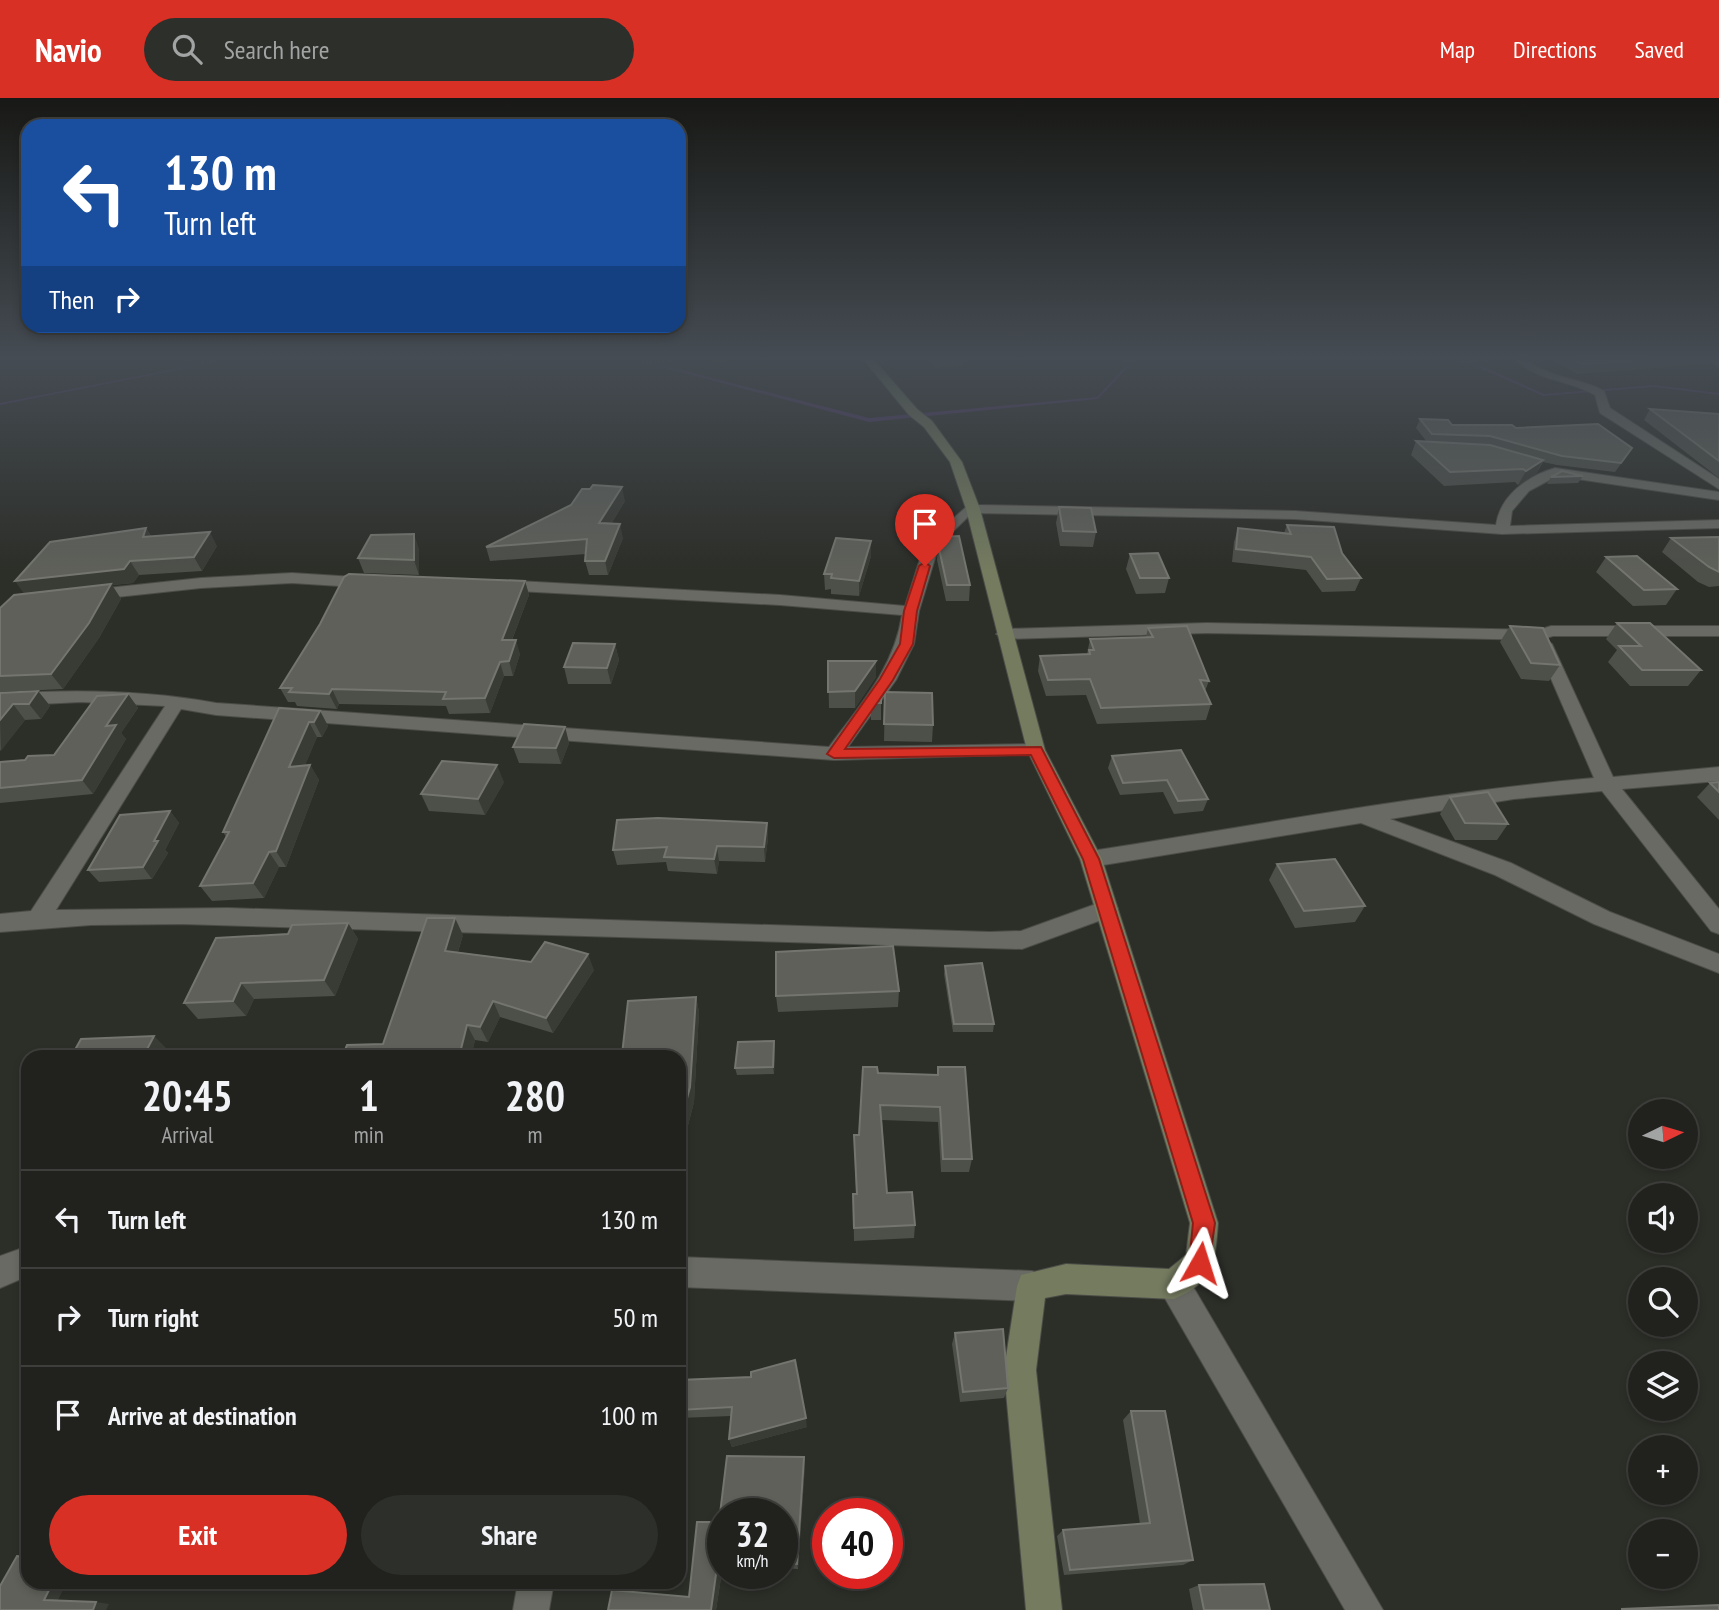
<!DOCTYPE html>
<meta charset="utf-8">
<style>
:root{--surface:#21221e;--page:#2d2f2b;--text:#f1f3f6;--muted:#a2a4a4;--line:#3e3f3c;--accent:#d93025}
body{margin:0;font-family:"PT Sans Narrow",sans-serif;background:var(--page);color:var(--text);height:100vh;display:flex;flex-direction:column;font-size:26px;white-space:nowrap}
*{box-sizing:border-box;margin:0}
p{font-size:23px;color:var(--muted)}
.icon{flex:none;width:38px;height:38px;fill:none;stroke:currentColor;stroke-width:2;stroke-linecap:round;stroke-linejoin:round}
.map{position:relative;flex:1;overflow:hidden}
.details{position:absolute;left:21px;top:952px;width:665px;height:539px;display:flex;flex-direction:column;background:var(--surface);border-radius:21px;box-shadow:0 4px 10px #0003,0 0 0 2px var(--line)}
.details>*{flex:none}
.guide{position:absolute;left:21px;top:21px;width:665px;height:214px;border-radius:21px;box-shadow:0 4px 10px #0003,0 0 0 2px var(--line);background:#1a4fa0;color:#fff;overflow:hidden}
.needle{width:46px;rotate:85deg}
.buttons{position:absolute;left:1628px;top:1001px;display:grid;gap:14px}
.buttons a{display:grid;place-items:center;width:70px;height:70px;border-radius:50%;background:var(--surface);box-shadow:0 4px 10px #0003,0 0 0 2px var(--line);font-size:35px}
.speed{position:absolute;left:707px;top:1400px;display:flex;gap:14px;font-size:35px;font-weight:700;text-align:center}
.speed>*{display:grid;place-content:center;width:91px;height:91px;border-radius:50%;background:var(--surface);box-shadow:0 4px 10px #0003,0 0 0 2px var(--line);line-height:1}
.speed small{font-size:18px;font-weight:400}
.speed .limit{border:10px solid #d22;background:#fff;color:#111}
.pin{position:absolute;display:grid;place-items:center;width:60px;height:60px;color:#fff;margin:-72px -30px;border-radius:50% 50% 50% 0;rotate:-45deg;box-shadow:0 0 7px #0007}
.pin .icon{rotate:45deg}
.me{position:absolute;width:77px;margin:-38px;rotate:6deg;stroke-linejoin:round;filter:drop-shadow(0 0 5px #0008)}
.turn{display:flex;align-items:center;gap:24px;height:147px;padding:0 28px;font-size:32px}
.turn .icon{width:91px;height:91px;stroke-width:2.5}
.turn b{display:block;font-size:49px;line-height:60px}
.then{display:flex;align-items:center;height:66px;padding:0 28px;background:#0003;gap:14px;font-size:26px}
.eta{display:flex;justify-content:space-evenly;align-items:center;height:119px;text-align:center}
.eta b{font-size:42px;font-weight:700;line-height:49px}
.action{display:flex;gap:14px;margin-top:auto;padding:14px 28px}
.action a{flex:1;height:80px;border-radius:42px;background:var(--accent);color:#fff;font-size:28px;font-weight:700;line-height:80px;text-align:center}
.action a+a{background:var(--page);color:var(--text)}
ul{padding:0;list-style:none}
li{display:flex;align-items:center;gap:21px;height:98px;padding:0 28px;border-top:2px solid var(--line)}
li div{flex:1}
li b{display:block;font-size:26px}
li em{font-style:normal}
header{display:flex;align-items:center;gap:42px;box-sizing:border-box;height:98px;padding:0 35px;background:var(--accent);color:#fff}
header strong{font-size:33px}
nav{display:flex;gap:38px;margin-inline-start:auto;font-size:24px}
.search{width:490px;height:63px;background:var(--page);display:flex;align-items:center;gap:18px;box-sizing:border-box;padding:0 24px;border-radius:38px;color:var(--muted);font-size:26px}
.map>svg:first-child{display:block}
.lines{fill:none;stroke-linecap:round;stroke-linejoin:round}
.stream{fill:#4e376a;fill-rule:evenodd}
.street-casing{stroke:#4b4c47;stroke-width:2}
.secondary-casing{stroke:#4b4c47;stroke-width:2}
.street{fill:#686a63;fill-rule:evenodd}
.secondary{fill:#747b5f;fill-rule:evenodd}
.wall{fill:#4d4f49}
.shaded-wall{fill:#393b35}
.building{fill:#5e6059;stroke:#73756e;stroke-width:2}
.route{fill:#d93025;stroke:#8d1f18;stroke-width:2}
</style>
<header>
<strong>Navio</strong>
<div class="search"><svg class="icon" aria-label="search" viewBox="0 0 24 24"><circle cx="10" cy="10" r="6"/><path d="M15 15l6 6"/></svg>Search here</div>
<nav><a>Map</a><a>Directions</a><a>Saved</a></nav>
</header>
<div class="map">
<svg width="1719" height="1512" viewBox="0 0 1719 1512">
<rect width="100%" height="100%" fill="#2c2e28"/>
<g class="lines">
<g class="stream">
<path d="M221,262H228L0,307V305Z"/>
<path d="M616,262H625L658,266L869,320L1097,299L1131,262H1135L1098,301L869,324L658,268Z"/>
<path d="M1444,262H1469L1544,296L1654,287L1719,295V297L1654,289L1543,298L1466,264L1446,263Z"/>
</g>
<defs>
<g id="street">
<path d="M1516,262C1530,261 1533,268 1546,273C1565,282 1585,282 1604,293L1610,310L1719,381V391L1600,315L1595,297C1569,282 1538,283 1516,262Z"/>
<path d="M1708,262H1719V269Z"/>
<path d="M1555,370L1719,394V402L1557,378L1529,393L1512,413L1510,428L1719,422V430L1502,436L1295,421L972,415L939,447L919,513L914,546L896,582L848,649L1036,646L1045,652L1043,656L834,662L216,617L181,611L56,812L228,810L990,834L1021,833L1107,802L1115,805L1118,811L1115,817L1022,851L182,826L91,827L0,834V816L31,813L165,608L81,604L0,608V596C73,591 145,592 216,605L829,649C860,607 894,570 902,517L780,507L498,492L490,487L498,482L780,497L905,508L925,445L972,404L978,407L1295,413L1496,427C1500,398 1527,378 1555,370Z"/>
<path d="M292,475L371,480L379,485L371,490L292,485L201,490L89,502L81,497L89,492L201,480Z"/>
<path d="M1207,525L1538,532L1551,528H1719V538H1553L1540,542L1207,535L1004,541L996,536L1004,531Z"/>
<path d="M1544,541L1552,546L1613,679L1719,669V683L1622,691L1719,811V836L1711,833L1602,693L1514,701L1390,721L1511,765L1610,814L1719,856V875L1594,826L1495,777L1361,725L1091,769L1084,766L1080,761L1084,756L1091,753C1259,727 1425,695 1594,680L1536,546Z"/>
<path d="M28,1148V1178L0,1190V1158Z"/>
<path d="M679,1159L1032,1173L1043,1177L1047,1188L1043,1199L1032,1203L679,1189Z"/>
<path d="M1174,1171L1185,1175L1383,1512H1345L1163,1197L1159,1186L1163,1175Z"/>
<path d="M518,1484H554L549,1512H513Z"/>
</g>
<path id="secondary" d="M864,262H874L917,311L932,323L962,364L980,411L1045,652L1102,761L1218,1125C1215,1164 1214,1184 1174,1201L1066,1196L1045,1200L1036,1272L1062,1512H1026L1004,1272L1017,1188L1021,1177L1066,1166L1169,1171L1186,1157L1190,1125L1080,761L1027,652L966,411L950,364L924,329L909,317Z"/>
</defs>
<use href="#street" class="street-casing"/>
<use href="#secondary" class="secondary-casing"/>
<use href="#street" class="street"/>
<use href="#secondary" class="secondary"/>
</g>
<g class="wall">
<path d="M714,262H747L714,263Z"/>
<path d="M930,262H963V268L935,270Z"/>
<path d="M1553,262H1711L1709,266L1577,276Z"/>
<path d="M1650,311L1719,316V380L1644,322Z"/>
<path d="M1420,321L1452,327L1516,330L1626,359L1615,374L1557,367L1543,364L1536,376L1518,387L1515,384L1444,388L1411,357L1416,343L1427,344L1416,330Z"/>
<path d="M1583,378L1578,385L1547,386L1551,379Z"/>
<path d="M625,403L611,426L623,440L608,477H589L585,463L586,456L490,463L486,449Z"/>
<path d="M1059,409L1096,434L1093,449L1060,448L1056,425Z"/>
<path d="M1287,427L1342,455L1361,480L1355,493L1322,494L1306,472L1232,464L1234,444L1238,430L1284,435Z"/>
<path d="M146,430L151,438L217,448L202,473L139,477L133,485L112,487L121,501L99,540L63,591L0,594V510Z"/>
<path d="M1719,439V488L1709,489L1698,484L1662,454L1671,440Z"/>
<path d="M938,446L970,487L969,503H946L937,462Z"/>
<path d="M419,451V477L364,475L358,460Z"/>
<path d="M1130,456L1169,480L1165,495L1136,496L1126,471Z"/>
<path d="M871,458L859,498L831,496V491L825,492L824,476Z"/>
<path d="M1606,459L1677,491L1666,507L1633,508L1596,474Z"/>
<path d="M525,483L529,497L512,542L520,556L513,578H504L490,615L449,616L446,608L339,606L337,611L297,608L295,604H288L280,590Z"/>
<path d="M1617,525L1701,572L1688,588H1630L1608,564L1617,552L1606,541Z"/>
<path d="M1510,528L1560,567L1549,583L1521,581L1500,544Z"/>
<path d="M1148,530L1209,583L1205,593L1211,606L1206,622L1097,626L1086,597L1046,598L1038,573L1040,558L1087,556L1090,541L1146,539Z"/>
<path d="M615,546L619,562L611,586H568L564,569Z"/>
<path d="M828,563H876V579L855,610H829Z"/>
<path d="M38,593L50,608L41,621L25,622L0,653V595Z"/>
<path d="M885,594L933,627L932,644L884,643Z"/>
<path d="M128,596L138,610L121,635L126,641L93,696L0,705V664L25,662L54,657Z"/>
<rect x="871" y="605" width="10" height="17"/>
<path d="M279,610L320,613L328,628L322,639H317L305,667H310L319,682L286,769H279L264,800L212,803L200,788L226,739L223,734Z"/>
<path d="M565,629L569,645L561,666L519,665L513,649Z"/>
<path d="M1181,652L1208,701L1203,713L1174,716L1163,694L1120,697L1108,670L1112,658Z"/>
<path d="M504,684L485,717L429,713L421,696Z"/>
<path d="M1719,684V722L1697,699L1710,685Z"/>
<path d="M1450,699L1508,726L1497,742H1455L1440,716Z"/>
<path d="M170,713L179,725L165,752L168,755L152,781L99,784L88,772Z"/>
<path d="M767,725L768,740L765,764L719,763L717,776L668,773L666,764L617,767L613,752Z"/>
<path d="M1277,766L1365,808L1355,824L1295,830L1269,782Z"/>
<path d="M348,825L358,841L335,898L254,901L246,918L198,921L184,905L288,836Z"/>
<path d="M463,837L458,854L594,872L553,935L500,919L488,944L475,942L471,959H342L383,946Z"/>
<path d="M945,868L994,926L993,934H953L944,876Z"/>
<path d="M899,893L898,909L778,914L776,898Z"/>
<path d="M696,899L699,914L694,1004L682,1051H679V959H623L622,957Z"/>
<path d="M774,943L775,951L774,976L737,977L735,970Z"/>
<path d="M938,969L972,1061L969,1074H941L938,1024L882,1022L887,1095L915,1127L914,1140L854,1143L853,1096H856L854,1037H859L878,975L937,977Z"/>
<path d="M955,1235L1008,1290L1004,1300L960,1304L952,1246Z"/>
<path d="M679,1282L807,1329L732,1349L729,1341L731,1318L679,1320Z"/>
<path d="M1131,1313L1193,1462L1183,1467L1064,1477L1057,1438L1063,1432L1140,1426L1123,1322Z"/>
<path d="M727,1358L804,1359L805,1367L798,1471L782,1470V1416H723V1467L716,1512H608L612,1492L689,1499L697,1424H719Z"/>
<path d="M1199,1487L1270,1512H1193L1189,1491Z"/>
</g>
<g class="shaded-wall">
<path d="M1543,362L1536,376L1518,387L1526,373Z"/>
<path d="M622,389L625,403L602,440L599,425Z"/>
<path d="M620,426L623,440L608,477L605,463Z"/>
<path d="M146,430L154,444L143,439Z"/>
<path d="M210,434L217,448L202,473L194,459Z"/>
<path d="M414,436L419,451V477L414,462Z"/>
<path d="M871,443V458L859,498V483Z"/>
<path d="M130,463L139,477L133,485L112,487L121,501L99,540L63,591L51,576L25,497L15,483Z"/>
<path d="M525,483L529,497L506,557L502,542Z"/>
<path d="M516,542L520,556L513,578L509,563Z"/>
<path d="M615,546L619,562L611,586L607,570Z"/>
<path d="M876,563V579L855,610V593Z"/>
<path d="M500,564L504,578L490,615L485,600Z"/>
<path d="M332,591L339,606L337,611L329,596Z"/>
<path d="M38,593L50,608L41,621L29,606Z"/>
<path d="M128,596L138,610L121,635L126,641L93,696L82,682L106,628Z"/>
<path d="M13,606L25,622L1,653L0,622Z"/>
<path d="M320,613L328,628L322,639L314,624Z"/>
<path d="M309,624L317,639L298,684L289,669Z"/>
<path d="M565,629L569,645L561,666L556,650Z"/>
<path d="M310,667L319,682L286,769L276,753Z"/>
<path d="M497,667L504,684L485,717L478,701Z"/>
<path d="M170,713L179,725L165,752L168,755L152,781L143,769L154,743Z"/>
<path d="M767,725L768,740L765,764L764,749Z"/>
<path d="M717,748L719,763L717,776L714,761Z"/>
<path d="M269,754L279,769L264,800L253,785Z"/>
<path d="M455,820L463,837L453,869L445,853Z"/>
<path d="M348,825L358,841L335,898L324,882Z"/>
<path d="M588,856L594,872L553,935L546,920Z"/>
<path d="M241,885L254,901L246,918L233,903Z"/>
<path d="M696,899L699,914L694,1004L682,1051L679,1042V1031Z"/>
<path d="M493,903L500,919L488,944L480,929Z"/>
<path d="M467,927L475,942L471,959H459Z"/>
<path d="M154,938L169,953L166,959H143Z"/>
<path d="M774,943L775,951L774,976L773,969Z"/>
<path d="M806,1320L807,1329L732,1349L729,1341Z"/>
<path d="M804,1359L805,1367L798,1471L797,1466Z"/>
<path d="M718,1462L723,1467L716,1512H711Z"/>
<path d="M53,1484H67L57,1504L44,1502Z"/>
<path d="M96,1504L109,1506L106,1512H93Z"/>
</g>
<g class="building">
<path d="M1574,262H1645L1582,266Z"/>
<path d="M1650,311L1719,316V363Z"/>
<path d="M1420,321L1448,322L1452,327H1512L1516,330L1598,326L1632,350L1621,365L1562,358L1490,338L1432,336Z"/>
<path d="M1416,343L1490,347L1543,362L1526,373L1523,371L1450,374Z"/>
<path d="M1562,373L1583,378L1551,379Z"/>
<path d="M593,387L622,389L599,425L620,426L605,463H585L587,441L486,449L571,407L582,391H590Z"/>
<path d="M1059,409L1091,410L1096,434L1063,433Z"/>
<path d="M1287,427L1334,429L1342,455L1361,480L1327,481L1311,459L1236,451L1238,430L1291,436Z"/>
<path d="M146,430L143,439L210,434L194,459L130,463L124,471L15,483L50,444Z"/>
<path d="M414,436V462L358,460L371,437Z"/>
<path d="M959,438L970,487H947L938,446L941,439Z"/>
<path d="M1719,439V474L1709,469L1671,440Z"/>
<path d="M836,440L871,443L859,483L831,480L832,476H824Z"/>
<path d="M1158,455L1169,480H1140L1130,456Z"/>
<path d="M1637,458L1677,491L1644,492L1606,459Z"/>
<path d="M349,476L525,483L502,542H516L509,563L500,564L485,600L443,601L446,594L332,591L329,596L289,594L292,590H280L320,526L344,479Z"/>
<path d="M111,486L89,525L51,576L0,578V510L14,497Z"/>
<path d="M1617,525H1650L1701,572H1642L1619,548H1641Z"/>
<path d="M1187,528L1209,583L1200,582L1211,606L1101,610L1090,581L1048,582L1040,558L1090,556L1089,552H1094L1090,541L1153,539L1148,530Z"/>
<path d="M1510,528L1543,530L1560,567L1531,565Z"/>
<path d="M573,545L615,546L607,570L564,569Z"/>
<path d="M828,563H876L855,593L828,594Z"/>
<path d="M881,592V605H871Z"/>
<path d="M38,593L29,606H13L0,622V595Z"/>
<path d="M885,594L932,595L933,627L884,626Z"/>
<path d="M128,596L106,628L116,627L82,682L0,690V664L25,662L28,658L54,657L97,598Z"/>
<path d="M279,610L320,613L314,624H309L289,669L310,667L276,753L269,754L253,785L200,788L229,734H223Z"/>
<path d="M524,626L565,629L556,650L513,649Z"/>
<path d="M1181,652L1208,701L1178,703L1167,682L1123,685L1112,658Z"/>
<path d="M442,663L497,667L478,701L421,696Z"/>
<path d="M1719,684V694L1710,685Z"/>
<path d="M1488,694L1508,726L1465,725L1450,699Z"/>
<path d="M170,713L154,743H158L143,769L88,772L120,717Z"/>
<path d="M658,720L767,725L764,749L717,748L714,761L664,759L667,749L613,752L617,722Z"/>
<path d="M1335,761L1365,808L1304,813L1277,766Z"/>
<path d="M427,820H455L445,853L531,864L545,844L588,856L546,920L493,903L480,929L467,927L459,959H342L347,947L383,946Z"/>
<path d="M348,825L324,882L241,885L233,903L184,905L216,840L288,836L292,827Z"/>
<path d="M893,848L899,893L776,898V854Z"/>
<path d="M982,865L994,926H954L945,868Z"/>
<path d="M696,899L690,989L679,1031V959H657L658,954L622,957L628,903Z"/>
<path d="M154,938L143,959H71L81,941Z"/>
<path d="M774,943L773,969L735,970L738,944Z"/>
<path d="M863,969H877L878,975L938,977V969H965L972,1061H943L940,1009L880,1007L887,1095L912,1094L915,1127L854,1130L853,1096H857L854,1037H859Z"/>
<path d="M1003,1231L1008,1290L963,1294L955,1235Z"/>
<path d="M795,1262L806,1320L729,1341L732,1309L679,1312V1282L751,1279V1274Z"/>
<path d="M1131,1313H1165L1193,1462L1070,1472L1063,1432L1150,1425Z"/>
<path d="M727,1358L804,1359L797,1466L782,1465V1416H723V1462H718L711,1512H608L612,1492L689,1499L697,1424H719Z"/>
<path d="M17,1458L28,1460V1484H53L44,1502L96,1504L93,1512H0V1488Z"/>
<path d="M1264,1486L1270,1512H1204L1199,1487Z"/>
<path d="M1719,1507V1512H1622V1511Z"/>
</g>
<linearGradient id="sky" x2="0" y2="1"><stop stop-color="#181916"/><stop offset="0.55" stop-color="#454c53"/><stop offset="1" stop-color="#454c53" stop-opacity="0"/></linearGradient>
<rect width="1719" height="473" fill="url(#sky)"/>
<path class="route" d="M925,464L930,468L917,513L913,546L893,582L845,651L1041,649L1099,761L1215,1125L1208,1173L1200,1176L1192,1173L1189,1165L1193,1125L1083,761L1031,657L834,660L827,656L880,581L900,546L904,513L919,468Z"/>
</svg>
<div class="buttons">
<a><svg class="needle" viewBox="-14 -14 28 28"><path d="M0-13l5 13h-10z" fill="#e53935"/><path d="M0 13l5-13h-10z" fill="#a2a4a4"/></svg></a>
<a><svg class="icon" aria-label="sound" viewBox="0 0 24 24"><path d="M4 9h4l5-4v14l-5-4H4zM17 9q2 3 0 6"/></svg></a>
<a><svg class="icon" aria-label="search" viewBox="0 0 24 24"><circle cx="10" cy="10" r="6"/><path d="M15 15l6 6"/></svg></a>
<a><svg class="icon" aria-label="layers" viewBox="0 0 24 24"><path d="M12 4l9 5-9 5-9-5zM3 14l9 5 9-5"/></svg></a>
<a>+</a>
<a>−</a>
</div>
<div class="speed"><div>32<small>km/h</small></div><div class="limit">40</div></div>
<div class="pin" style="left:925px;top:468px;background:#d93025"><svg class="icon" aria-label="arrive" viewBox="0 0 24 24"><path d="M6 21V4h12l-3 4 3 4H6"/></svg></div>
<svg class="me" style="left:1200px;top:1165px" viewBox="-20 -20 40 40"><path d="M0-17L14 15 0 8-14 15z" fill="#d93025" stroke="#fff" stroke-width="4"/></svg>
<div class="guide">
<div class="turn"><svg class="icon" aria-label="left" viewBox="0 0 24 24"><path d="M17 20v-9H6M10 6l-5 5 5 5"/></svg><div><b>130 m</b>Turn left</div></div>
<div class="then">Then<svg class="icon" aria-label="right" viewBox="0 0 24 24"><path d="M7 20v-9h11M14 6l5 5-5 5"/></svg></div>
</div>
<section class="details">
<div class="eta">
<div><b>20:45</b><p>Arrival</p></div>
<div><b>1</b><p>min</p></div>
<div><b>280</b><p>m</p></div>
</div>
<ul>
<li><svg class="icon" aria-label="left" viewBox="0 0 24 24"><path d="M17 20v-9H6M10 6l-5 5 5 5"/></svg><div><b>Turn left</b></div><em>130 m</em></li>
<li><svg class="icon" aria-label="right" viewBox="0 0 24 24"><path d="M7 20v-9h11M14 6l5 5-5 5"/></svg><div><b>Turn right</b></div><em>50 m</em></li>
<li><svg class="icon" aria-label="arrive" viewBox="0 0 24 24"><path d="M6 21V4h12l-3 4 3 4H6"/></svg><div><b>Arrive at destination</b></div><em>100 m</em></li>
</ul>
<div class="action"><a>Exit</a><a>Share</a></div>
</section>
</div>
